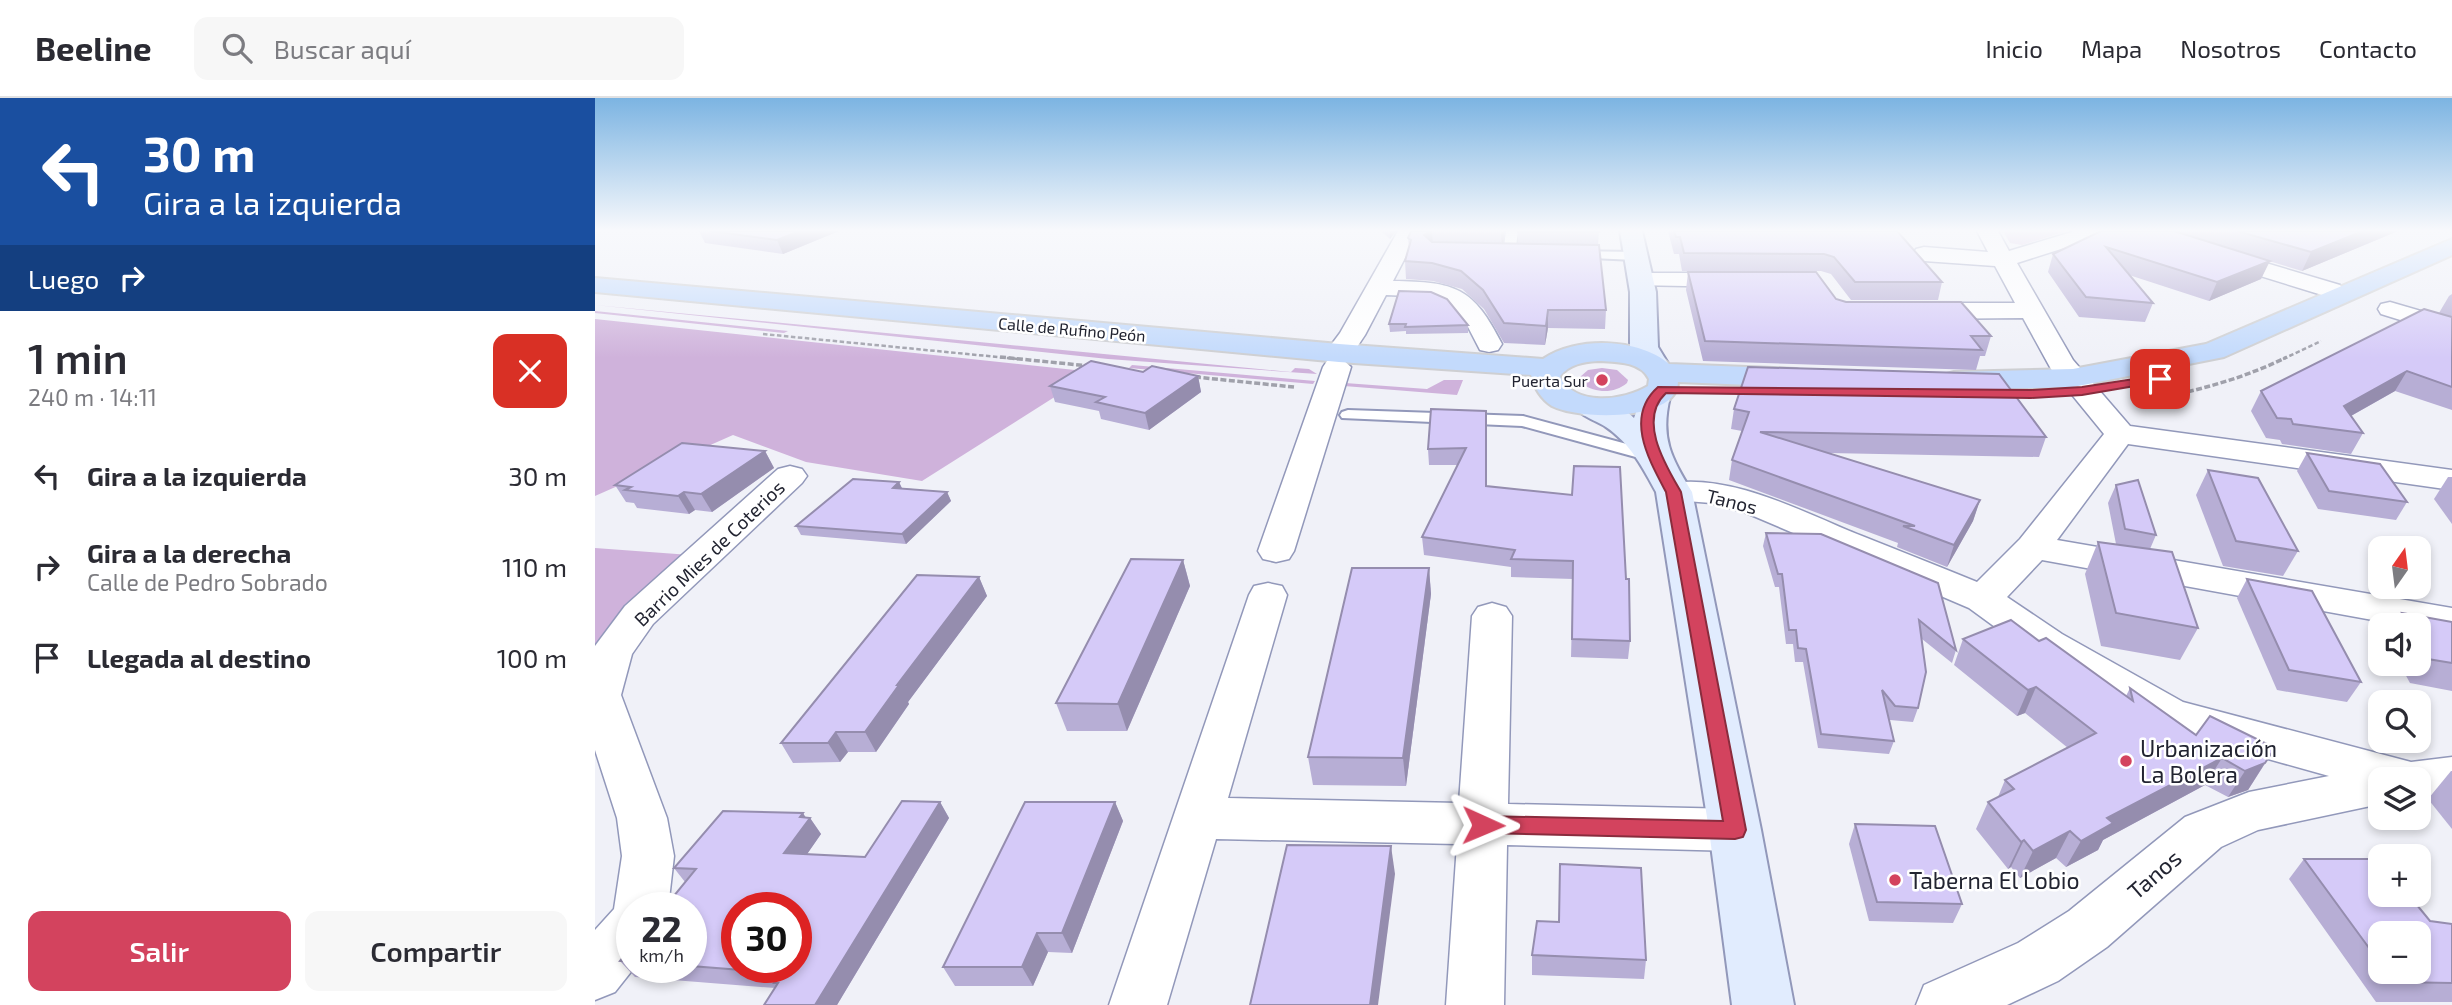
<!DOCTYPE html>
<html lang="es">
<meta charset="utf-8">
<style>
:root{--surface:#fff;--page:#f7f7f7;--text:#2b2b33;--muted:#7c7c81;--line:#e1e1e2;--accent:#d3435e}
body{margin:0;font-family:"Exo 2",sans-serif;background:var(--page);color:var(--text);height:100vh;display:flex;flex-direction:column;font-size:26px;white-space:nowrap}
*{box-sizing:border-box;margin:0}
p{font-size:23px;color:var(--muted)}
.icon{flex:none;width:38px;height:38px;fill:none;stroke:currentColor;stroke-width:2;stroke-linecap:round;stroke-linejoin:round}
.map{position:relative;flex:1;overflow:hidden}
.sheet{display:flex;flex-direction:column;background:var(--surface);width:595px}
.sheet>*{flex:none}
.banner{background:#1a4fa0;color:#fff;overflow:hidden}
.needle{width:46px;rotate:14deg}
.buttons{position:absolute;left:1773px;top:438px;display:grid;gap:14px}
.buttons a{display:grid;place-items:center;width:63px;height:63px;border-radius:14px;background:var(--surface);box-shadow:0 4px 10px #0003;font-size:35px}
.speed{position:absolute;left:21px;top:794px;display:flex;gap:14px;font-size:35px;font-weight:700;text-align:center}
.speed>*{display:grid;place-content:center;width:91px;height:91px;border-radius:50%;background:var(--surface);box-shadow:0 4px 10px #0003;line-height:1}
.speed small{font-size:18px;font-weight:400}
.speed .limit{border:10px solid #d22;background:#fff;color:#111}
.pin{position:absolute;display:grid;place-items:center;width:60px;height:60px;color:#fff;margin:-30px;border-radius:14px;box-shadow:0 4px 10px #0006}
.me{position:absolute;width:77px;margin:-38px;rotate:91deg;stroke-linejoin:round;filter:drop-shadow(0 0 5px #0008)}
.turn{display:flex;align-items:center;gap:24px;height:147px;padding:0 28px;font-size:32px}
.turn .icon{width:91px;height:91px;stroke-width:2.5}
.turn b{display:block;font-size:49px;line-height:60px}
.then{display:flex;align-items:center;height:66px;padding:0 28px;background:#0003;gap:14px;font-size:26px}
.round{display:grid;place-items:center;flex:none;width:74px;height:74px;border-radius:14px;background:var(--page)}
.overview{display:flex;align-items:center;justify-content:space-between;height:119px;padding:0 28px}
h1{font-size:42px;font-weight:600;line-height:52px}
.primary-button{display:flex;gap:14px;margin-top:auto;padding:14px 28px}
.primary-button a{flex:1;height:80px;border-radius:14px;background:var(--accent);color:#fff;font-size:28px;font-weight:600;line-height:80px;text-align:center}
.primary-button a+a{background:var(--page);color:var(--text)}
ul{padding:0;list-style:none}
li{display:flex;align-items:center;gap:21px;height:91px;padding:0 28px}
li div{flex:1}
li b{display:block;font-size:26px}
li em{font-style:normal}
header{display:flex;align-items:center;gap:42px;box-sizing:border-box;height:98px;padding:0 35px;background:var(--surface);border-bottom:2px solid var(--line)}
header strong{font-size:33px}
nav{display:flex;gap:38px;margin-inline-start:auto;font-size:24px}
.search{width:490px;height:63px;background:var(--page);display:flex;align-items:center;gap:18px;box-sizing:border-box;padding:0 24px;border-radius:14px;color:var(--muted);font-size:26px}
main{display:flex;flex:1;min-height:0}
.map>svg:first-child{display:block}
.green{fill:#cfb2db}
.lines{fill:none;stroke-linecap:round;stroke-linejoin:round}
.lane-casing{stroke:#9298ba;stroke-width:4}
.street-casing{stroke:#9298ba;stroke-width:3}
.secondary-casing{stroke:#9298ba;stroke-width:4}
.primary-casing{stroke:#cecfd2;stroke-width:4}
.path-far1{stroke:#a0a1ab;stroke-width:2.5;stroke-dasharray:4.5 2.5;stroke-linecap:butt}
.path{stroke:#a0a1ab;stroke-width:3.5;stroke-dasharray:6 2.5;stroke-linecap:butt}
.lane{fill:#fff;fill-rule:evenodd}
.street{fill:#fff;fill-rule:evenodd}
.secondary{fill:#e1ecfe;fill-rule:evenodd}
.primary{fill:#c3dafc;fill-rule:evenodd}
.wall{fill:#b7aed5;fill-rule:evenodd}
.shaded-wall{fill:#958dae}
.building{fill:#d5caf8;stroke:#958dae;stroke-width:2;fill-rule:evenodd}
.route{fill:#d3435e;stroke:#892c3d;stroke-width:2}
.poi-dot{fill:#d3435e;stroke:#fff;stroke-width:2.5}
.labels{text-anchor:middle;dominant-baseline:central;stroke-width:5;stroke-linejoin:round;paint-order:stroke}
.far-street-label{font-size:16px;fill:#222431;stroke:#fff}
.far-poi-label{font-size:16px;fill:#222431;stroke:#fff;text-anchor:end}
.street-label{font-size:19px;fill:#222431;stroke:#fff}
.near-poi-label{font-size:23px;fill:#222431;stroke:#fff;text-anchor:start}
.near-street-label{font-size:23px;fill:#222431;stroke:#fff}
</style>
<header>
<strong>Beeline</strong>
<div class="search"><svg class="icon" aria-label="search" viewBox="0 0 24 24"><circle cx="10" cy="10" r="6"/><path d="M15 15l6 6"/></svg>Buscar aquí</div>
<nav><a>Inicio</a><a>Mapa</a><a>Nosotros</a><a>Contacto</a></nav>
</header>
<main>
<section class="sheet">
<div class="banner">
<div class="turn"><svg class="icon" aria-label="left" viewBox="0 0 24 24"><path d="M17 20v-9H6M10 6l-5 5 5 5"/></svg><div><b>30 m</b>Gira a la izquierda</div></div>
<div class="then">Luego<svg class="icon" aria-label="right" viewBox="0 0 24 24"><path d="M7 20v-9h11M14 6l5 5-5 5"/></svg></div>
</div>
<div class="overview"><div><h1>1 min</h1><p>240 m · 14:11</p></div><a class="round" style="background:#d93025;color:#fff"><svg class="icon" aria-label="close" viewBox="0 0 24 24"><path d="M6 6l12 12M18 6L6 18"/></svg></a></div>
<ul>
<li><svg class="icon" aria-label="left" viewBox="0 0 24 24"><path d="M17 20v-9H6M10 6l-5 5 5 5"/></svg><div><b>Gira a la izquierda</b></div><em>30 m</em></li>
<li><svg class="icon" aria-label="right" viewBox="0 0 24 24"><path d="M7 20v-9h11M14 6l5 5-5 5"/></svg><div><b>Gira a la derecha</b><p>Calle de Pedro Sobrado</p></div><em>110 m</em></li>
<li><svg class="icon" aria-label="arrive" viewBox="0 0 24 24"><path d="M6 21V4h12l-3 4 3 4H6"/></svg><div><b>Llegada al destino</b></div><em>100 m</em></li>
</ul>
<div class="primary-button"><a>Salir</a><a>Compartir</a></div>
</section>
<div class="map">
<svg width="1857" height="907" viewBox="0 0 1857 907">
<rect width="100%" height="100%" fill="#f0f1f8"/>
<g class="green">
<path d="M1408,133H1472L1427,147L1415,145Z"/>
<path d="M0,191L874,271L873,273C581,252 291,222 0,194Z"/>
<path d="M0,207L696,274L700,270L714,271L722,276L513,261Z"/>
<path d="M0,213L193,233L189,235L0,215Z"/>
<path d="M0,221L499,274L327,383L211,364L138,337L0,398Z"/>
<path d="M537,267L720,283L718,286L534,270Z"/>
<path d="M1007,270L1022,272L1033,282L1032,285C1019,296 1001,295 987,286L985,279L993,272Z"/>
<path d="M849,282H868L862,297L749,288L750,285L832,291Z"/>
<path d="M0,450L109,458L0,567Z"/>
</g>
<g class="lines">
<defs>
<g id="lane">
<path d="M911,133H923L920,156L914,160L908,156Z"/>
<path d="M979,153L1040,154L1046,158L1040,162L975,159L973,157Z"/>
<path d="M753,312L928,318L1065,355L1067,359L1059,364L927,328L747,320L745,317L747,314Z"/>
</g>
<g id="street">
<path d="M803,133H824L798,183C861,184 878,189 907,246L903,252L894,254L885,252L871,225L854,206L837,199L791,197L770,237L754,261L748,262L756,269L699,453L694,461L681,464L668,461L663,453L728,269L732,263L738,262L730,255L745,235Z"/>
<path d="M1382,133H1403L1414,153L1480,133H1513L1510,137L1422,165L1478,262L1535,328L1857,372V392L1533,346L1462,442L1857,510V536L1824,530V527H1805L1447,462L1412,499L1467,536L1588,604L1816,664L1857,659V697L1824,699V681H1785V706L1663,732L1626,749L1512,849L1463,883L1412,907H1321L1329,887L1423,845L1474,813L1590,719L1654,694L1734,678L1558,629L1437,556L1374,510L1149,414L1116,405L1067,401L1062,394L1067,387C1127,372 1202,411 1257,434C1299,451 1341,467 1382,484L1425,441L1509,336L1456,271L1428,220L1325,221L1316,218L1312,213L1316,208L1325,205H1420L1400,168L1329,163L1321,161L1318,156L1321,151L1329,149L1393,154Z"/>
<path d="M1529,133H1563L1745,187L1748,192L1745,197L1736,199L1727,197L1532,137Z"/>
<path d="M1046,175H1143L1151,177L1155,182L1151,187L1143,189L1038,187L1034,182L1038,177Z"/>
<path d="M1795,204L1857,222V238L1786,216L1783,211L1786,206Z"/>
<path d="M195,368L207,371L212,378L207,385L58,526L37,556L26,597L72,720L79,758L73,810H37L39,870L20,894L0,902V832L19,811L27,758L22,720L0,652V548L30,508L183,371Z"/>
<path d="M673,485L687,488L692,497L633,700L864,705L877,518L883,509L897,505L911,509L917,518L913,706L1140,711L1158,717L1165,732L1158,747L1140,753L912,747L909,907H851L862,746L621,741L572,907H514L654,497L659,488Z"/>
</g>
<g id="secondary">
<path d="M1025,133H1047L1061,194L1063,249L1074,267L1069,273L1059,276L1049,273L1035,249V194Z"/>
<path d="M1060,290L1071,292L1075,299C1065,340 1076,359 1097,394L1166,732L1199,907H1137L1114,732L1061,394C1048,370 1035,345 1011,329C1000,322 987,319 979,308L984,301C1003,297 1025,307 1039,320L1049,292Z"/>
</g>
<g id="primary">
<path d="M1857,141V157L1629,259L1478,289L1359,292L1348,289L1344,283L1348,277L1359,274L1478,271L1611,246Z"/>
<path d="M0,180L744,246L948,261C981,238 1044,240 1074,266L1201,271L1211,274L1216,280L1211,286L1201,289L1083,284C1082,324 984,322 957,308C946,301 939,289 936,277L744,264L0,194ZM1003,263C1021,264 1045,263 1054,281L1053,288C1028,303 980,309 965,278C975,266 988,264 1003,263Z"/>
</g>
</defs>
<use href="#lane" class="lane-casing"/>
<use href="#street" class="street-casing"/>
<use href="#secondary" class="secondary-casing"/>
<use href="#primary" class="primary-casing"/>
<g class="path-far1">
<path d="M168,236L423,261"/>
<path d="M1688,261L1726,243"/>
</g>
<g class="path">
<path d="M405,259L494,268"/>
<path d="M600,279L699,289"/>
<path d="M1543,305C1598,293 1641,284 1692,259"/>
</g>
<use href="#lane" class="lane"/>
<use href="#street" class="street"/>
<use href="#secondary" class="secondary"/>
<use href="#primary" class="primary"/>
</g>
<g class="wall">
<path d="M104,133H244L188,156L110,145Z"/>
<path d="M786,133H801L795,141Z"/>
<path d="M816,133H910L908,145H923V133H1004L1003,147L1011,212L1010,231L953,230L950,247L909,245L889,211L867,191L838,183L811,181L810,163L814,149L813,140Z"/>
<path d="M1073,133H1302L1347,184L1343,202H1256L1236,176L1226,173H1087L1084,156H1079Z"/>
<path d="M1506,133H1803L1707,173L1674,163L1666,181L1614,203L1534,177L1558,205L1550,224L1484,219L1453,174L1458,156Z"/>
<path d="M1093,174L1241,201L1251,204L1396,238L1390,258H1385L1381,272L1108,263L1091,192Z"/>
<path d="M804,193L873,227V235L811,236V233L795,234L794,226Z"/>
<path d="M1857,196V312L1800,293L1756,318L1768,335L1756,356L1687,346L1685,342L1671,340L1656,313L1666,293L1844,215L1854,198Z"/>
<path d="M548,274L603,278L606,294L554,332L506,321L504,313L460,304L455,288Z"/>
<path d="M1139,311L1451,339L1444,359L1233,355L1385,402L1378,423L1352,469L1302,449L1303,445L1134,382L1137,362L1147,333L1136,331Z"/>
<path d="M892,329V388L1031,481L1035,543L1033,561L976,559L978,481L916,479V469L829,457L827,439L863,367H834L833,351Z"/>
<path d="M170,353L179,370L117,414L100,412L94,416L42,410L39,405L31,404L20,387Z"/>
<path d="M1712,355L1812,404L1801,422L1723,411L1702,373Z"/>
<path d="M1613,372L1703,453L1688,478L1628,468L1601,397Z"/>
<path d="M1853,379H1857V426L1839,401Z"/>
<path d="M304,384L307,390L352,394L356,403L311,446L206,437L201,428Z"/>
<path d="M1521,387L1561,437L1555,451L1603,530L1585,562L1506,548L1490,476L1503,444L1521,446L1513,405Z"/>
<path d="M1171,435L1226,436L1361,552L1357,565L1327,541L1323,610L1318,624L1295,622L1293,619L1299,643L1294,656L1223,650L1208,564H1200L1198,546H1191L1184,489H1180L1168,448Z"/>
<path d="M588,462L595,488L532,633H472L461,605Z"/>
<path d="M834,470L836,496L811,688L718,687L713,659Z"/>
<path d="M384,479L392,498L313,604L314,606L281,654H253L245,664L198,665L186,645Z"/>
<path d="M1652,481L1766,584L1752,604L1682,592L1642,500Z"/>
<path d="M1807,515L1857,524V593L1815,585L1804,565H1824V527H1799Z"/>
<path d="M1368,541L1444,543L1531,598L1535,590L1601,637L1680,650L1653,692L1633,699L1610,687L1508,742L1503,752L1471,769L1461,760L1425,780L1416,769L1413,771L1381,731L1393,704L1403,699L1410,682L1473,650L1430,615L1422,618L1359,567Z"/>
<path d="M1856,673H1857V731L1833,701Z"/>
<path d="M345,704L354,720L242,907H169L180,890L40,879L25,863L37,848V870H96V810L90,784L79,770L211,720H215L226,736L212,756L270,759Z"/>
<path d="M520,704L528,723L477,855L453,854L438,888H360L348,869Z"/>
<path d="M1260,726L1367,806L1358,825L1274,823L1254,746Z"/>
<path d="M1709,761L1835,823L1857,826V904H1781L1694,781ZM1785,835L1824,873H1785Z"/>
<path d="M937,857L1051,862L1049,881L937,877Z"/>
</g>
<g class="shaded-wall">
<path d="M205,133H244L188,156L182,142Z"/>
<path d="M795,133H801L795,141Z"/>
<path d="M836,133H837L838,149L829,137Z"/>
<path d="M910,133L907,150L906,134Z"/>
<path d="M1768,133H1803L1707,173L1716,154Z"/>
<path d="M1675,163L1666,181L1614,203L1622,184Z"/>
<path d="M953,212V230L950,247L951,228Z"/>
<path d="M1812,273L1800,293L1738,328L1749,308Z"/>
<path d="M603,278L606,294L554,332L550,315Z"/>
<path d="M170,353L179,370L117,414L106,396Z"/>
<path d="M304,384L308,393L298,390Z"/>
<path d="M89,394L100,412L94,416L83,398Z"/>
<path d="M352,394L356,403L311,446L307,436Z"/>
<path d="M1385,402L1378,423L1352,469L1359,447Z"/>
<path d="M588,462L595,488L532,633L523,606Z"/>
<path d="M834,470L836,496L811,688L808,660Z"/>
<path d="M384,479L392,498L313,604L314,606L281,654L270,634L302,587Z"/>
<path d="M1441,589L1430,615L1422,618L1433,592Z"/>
<path d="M241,634L253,654L245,664L233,645Z"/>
<path d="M1627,660L1610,687L1508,742L1503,752L1471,769L1486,743L1512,720Z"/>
<path d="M1670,665L1653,692L1633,699L1650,673Z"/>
<path d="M345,704L354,720L242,907H220Z"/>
<path d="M520,704L528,723L477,855L467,835Z"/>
<path d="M208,715L213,723L215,720L226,736L201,772L189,755Z"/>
<path d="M1475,733L1461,760L1425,780L1438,753Z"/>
<path d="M1429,742L1416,769L1413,771L1426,744Z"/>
<path d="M796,748L800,776L783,907H775Z"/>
<path d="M442,835L453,854L438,888L427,869Z"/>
</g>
<g class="building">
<path d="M115,133H205L182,142Z"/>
<path d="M816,133H836L829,137L837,144L1004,147L1011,212H953L951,228L909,225L888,192L866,173L837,165L810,163L816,142L813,140Z"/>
<path d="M1004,133V134H923V133Z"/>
<path d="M1079,133H1302L1347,184H1260L1239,159L1229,156L1089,155L1085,139H1081Z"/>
<path d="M1506,133H1579L1675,163L1622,184L1511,149L1558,205L1491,199L1458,156Z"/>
<path d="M1642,133H1768L1716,154Z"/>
<path d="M1093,174H1221L1241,201L1251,204H1366L1396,238H1376L1387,252L1110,243Z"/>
<path d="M804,193L836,194L852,201L873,227L810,229L811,226H794Z"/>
<path d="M1829,211L1857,219V289L1812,273L1749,308L1768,335L1698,326L1696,321L1682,320L1666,293Z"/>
<path d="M496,263L548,274L557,268L603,278L550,315L501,304L510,299L455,288Z"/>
<path d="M1153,269L1404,276L1451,339L1165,334L1385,402L1359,447L1308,428H1320L1137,362L1154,314L1139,311Z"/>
<path d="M836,311L891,313V388L977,397L979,368L1025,369L1031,481H1034L1035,543L977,541L978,463L916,461L920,452L827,439L871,350L833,351Z"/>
<path d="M87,345L170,353L106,396L89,394L83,398L30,392L36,389L20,387Z"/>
<path d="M1712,355L1785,366L1812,404L1734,393Z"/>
<path d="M1613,372L1663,380L1703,453L1641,443Z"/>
<path d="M258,381L304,384L298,390L352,394L307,436L201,428Z"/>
<path d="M1543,382L1561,437L1530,431L1521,387Z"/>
<path d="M1171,435L1226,436L1343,485L1361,552L1324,522L1331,574L1323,610L1300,608L1287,592L1299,643L1226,636L1211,551L1203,550L1201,532H1194L1187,476H1183Z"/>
<path d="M1503,444L1577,454L1603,530L1521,515Z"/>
<path d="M536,461L588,462L523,606L461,605Z"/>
<path d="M757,470H834L808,660L713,659Z"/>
<path d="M322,477L384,479L302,587H304L270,634H241L233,645H186Z"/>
<path d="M1652,481L1717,493L1766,584L1694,572Z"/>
<path d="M1807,515L1857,524V565L1833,561L1824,545V527H1813Z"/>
<path d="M1416,522L1444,543L1451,540L1538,603L1535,590L1601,637L1615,618L1680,650L1670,665L1650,673L1627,660L1512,720L1518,725L1486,743L1475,733L1438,753L1429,742L1426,744L1393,704L1419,691L1410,682L1501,635L1441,589L1433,592L1368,541Z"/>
<path d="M307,703L345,704L220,907H169L183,885H179L186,875L96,868V810H69L101,771L79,770L128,713L208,715L205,719L215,720L189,755L270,759ZM142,810H201V870H142Z"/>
<path d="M430,704H520L467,835H442L427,869H348Z"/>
<path d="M1260,726L1340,728L1367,806L1282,804Z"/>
<path d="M692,747L796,748L775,907H655Z"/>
<path d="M1709,761H1785V796H1813L1835,823L1857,826V885L1799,884L1791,873H1824V835H1785V865Z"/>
<path d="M965,766L1046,770L1051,862L937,857L942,823L964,824Z"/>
<path d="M37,848V864L25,863Z"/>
</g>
<linearGradient id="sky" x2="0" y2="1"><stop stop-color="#7cb4e2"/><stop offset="0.51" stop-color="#f8f9fc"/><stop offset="1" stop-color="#f8f9fc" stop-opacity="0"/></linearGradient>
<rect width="1857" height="260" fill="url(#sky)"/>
<path class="route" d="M1565,277L1571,281L1569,283L1487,297L1436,300L1071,295C1042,322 1071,368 1086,394L1151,732L1148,739L1140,741L888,735L880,733L877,727L880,720L888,718L1128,723L1071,394C1054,362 1029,319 1063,289L1436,292L1487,289Z"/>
<g class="poi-dot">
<circle cx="1007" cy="282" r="7"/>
<circle cx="1531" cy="663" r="7"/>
<circle cx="1300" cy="782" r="7"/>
</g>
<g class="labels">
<g class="far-street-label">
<text transform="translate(477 231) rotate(5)">Calle de Rufino Peón</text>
</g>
<g class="far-poi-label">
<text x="993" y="282">Puerta Sur</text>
</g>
<g class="street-label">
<text transform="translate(1137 403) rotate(14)">Tanos</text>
<text transform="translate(114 455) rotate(-44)">Barrio Mies de Coterios</text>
</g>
<g class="near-poi-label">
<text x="1545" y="650">Urbanización<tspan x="1545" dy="26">La Bolera</tspan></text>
<text x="1314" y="782">Taberna El Lobio</text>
</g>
<g class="near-street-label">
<text transform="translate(1559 776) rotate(-41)">Tanos</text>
</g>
</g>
</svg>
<div class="buttons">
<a><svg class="needle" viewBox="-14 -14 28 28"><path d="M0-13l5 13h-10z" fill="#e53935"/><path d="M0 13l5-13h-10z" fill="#7c7c81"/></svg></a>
<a><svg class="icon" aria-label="sound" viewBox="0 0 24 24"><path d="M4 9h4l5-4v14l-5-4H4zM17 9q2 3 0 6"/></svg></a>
<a><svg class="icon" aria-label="search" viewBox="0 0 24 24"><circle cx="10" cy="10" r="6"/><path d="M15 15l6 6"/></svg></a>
<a><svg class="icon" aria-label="layers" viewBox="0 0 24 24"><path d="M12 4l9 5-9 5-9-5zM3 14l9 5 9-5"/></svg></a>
<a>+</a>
<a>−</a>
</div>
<div class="speed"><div>22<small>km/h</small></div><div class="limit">30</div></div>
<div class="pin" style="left:1565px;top:281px;background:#d93025"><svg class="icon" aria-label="arrive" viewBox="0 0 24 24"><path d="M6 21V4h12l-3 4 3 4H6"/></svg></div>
<svg class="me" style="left:888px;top:727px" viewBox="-20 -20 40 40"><path d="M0-17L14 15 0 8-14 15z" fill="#d3435e" stroke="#fff" stroke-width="4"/></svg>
</div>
</main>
